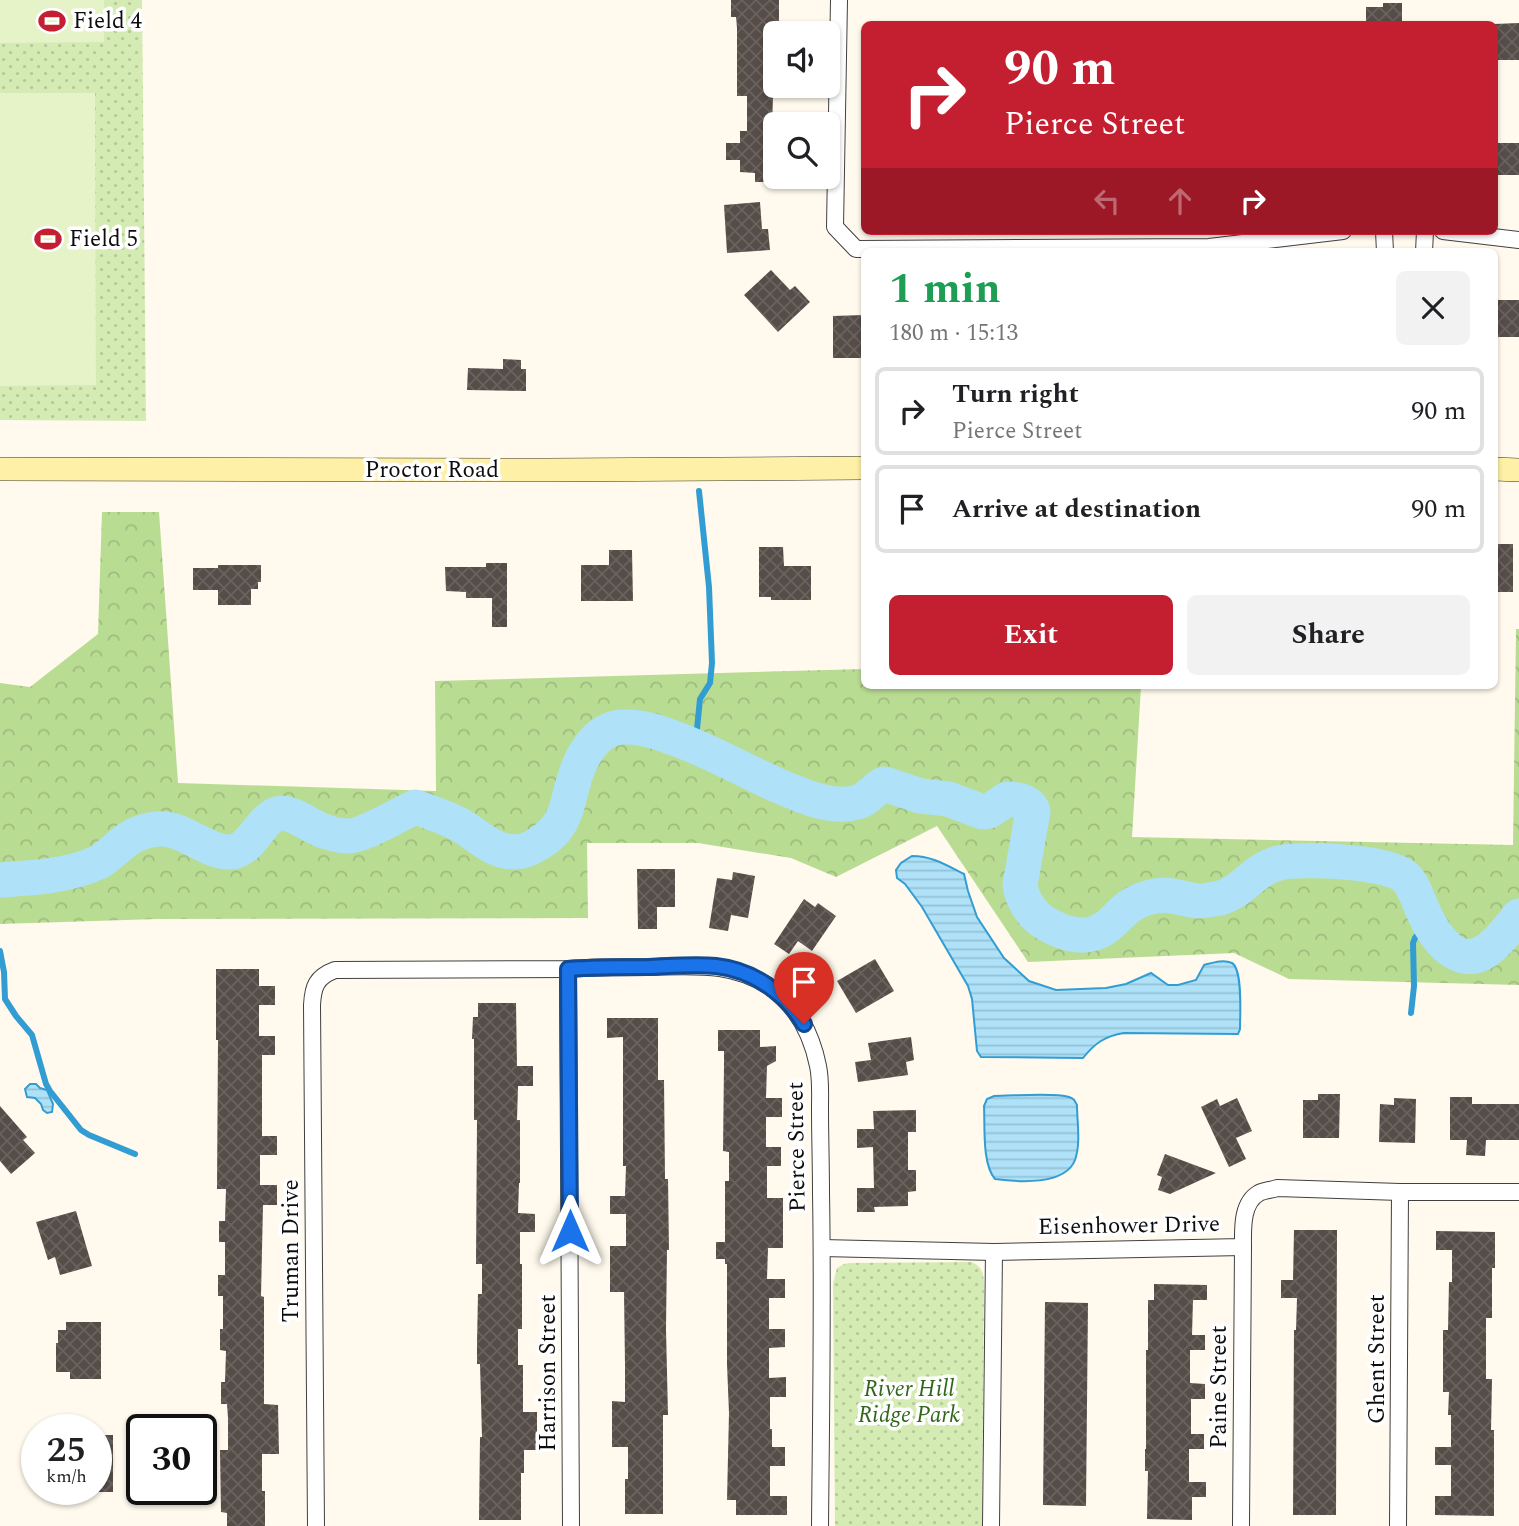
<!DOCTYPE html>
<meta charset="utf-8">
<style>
:root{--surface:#fff;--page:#f2f2f2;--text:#202124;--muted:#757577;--line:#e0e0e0;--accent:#c31f31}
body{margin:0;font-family:Spectral,serif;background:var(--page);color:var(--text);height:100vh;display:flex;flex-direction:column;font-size:26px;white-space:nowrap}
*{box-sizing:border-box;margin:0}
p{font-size:23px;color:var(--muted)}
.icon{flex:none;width:38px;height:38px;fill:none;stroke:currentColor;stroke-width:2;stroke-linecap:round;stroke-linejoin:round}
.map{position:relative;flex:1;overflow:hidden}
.side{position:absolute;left:861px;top:248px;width:637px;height:441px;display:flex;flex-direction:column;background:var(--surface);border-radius:10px;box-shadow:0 2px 5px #0004}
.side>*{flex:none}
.banner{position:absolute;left:861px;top:21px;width:637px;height:214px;border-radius:10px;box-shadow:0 2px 5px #0004;background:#c31f31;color:#fff;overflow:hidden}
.fabs{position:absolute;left:763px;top:21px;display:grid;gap:14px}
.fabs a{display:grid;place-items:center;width:77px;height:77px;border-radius:10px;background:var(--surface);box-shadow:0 2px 5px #0004;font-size:35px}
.speed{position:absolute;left:21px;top:1414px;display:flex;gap:14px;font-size:35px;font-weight:700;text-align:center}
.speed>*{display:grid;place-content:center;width:91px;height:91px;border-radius:50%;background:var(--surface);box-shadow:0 2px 5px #0004;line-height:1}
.speed small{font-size:18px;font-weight:400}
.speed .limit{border:4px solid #111;border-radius:10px;background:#fff;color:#111}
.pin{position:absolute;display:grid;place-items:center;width:60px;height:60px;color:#fff;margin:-72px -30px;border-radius:50% 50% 50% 0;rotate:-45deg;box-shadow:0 0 7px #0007}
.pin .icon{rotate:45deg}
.me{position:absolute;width:77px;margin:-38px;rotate:0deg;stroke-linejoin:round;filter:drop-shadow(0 0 5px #0008)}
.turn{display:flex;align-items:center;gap:24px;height:147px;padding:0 28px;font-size:32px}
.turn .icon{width:91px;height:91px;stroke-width:2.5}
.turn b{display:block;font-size:49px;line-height:60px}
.lanes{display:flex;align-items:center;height:66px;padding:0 28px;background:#0003;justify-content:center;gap:35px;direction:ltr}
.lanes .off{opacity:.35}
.round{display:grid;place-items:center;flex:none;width:74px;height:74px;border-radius:10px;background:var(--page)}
.headline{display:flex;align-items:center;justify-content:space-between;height:119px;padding:0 28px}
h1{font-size:42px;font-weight:700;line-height:52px;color:#1e9e55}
.cta{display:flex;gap:14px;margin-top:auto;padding:14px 28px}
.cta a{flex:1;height:80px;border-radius:10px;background:var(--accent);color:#fff;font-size:28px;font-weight:700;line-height:80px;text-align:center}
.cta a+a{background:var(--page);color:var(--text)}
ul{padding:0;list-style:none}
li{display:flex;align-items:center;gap:21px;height:88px;margin:0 14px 10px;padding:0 14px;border:4px solid var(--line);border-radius:10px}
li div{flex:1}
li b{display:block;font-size:26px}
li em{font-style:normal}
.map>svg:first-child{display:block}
.forest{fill:url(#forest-crowns)}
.park{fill:url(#park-dots)}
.pitch{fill:#e6f2c7}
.water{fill:url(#water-rules);stroke:#329dd3;stroke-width:2}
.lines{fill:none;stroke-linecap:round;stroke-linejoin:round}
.stream{stroke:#329dd3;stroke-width:6}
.river{stroke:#afe2f9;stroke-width:35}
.building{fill:url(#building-cross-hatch)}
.street-casing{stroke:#404040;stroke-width:18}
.secondary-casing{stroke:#2f2f2f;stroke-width:24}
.street{stroke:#fff;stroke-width:16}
.secondary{stroke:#fff0a8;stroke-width:23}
.route-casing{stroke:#114b97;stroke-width:18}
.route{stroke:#1a73e8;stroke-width:12}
.labels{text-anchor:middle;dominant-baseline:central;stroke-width:7;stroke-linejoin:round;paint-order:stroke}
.poi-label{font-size:23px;fill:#0d0d0d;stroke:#fff;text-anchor:start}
.street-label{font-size:23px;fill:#0d0d0d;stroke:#fff}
.park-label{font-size:23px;font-style:italic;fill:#2f671a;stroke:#fff}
</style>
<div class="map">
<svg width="1519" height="1526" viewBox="0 0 1519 1526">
<defs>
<pattern id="forest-crowns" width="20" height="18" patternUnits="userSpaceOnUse" patternTransform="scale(1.75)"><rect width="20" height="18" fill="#b9dc93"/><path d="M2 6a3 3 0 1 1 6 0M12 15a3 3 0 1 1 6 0" fill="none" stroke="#9ebc7e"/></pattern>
<pattern id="park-dots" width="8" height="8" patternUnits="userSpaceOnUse" patternTransform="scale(1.75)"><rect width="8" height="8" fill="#d4ebb4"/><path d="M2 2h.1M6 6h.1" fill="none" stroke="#b5c89a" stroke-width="1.8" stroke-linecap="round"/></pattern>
<pattern id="water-rules" width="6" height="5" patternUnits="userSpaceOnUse" patternTransform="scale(1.75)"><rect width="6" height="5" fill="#afe2f9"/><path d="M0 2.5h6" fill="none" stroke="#95c1d4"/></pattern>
<pattern id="building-cross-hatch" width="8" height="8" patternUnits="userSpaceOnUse" patternTransform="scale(1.75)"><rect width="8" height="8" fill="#564d49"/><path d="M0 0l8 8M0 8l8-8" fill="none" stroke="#69625f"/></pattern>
</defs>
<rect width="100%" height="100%" fill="#fffaed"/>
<path class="forest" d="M102,512H159L178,783L436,791L435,681L864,669V686H1141L1132,837L1513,845L1516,629H1519V985L1289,979L1234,953L1028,962L937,826L836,877L791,858L698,843H587L588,918L157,919L0,924V683L30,687L98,634Z"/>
<g class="park">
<path d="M0,0H142L146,421L0,420Z"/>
<path d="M972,1262C981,1267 983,1271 984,1282L982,1526H835L833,1283L837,1268L844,1264L850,1263Z"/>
</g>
<g class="pitch">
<path d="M0,0H104V42L0,43Z"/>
<path d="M0,93H95L96,385L0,386Z"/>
</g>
<g class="water">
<path d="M912,856C932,856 946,865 964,874L968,891L977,917L1004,958L1029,981L1056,990L1106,988L1126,984L1151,973L1168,985H1178L1196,980L1204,965C1212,963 1223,959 1232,963C1243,969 1240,1017 1240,1029L1238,1034L1124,1033C1105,1036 1095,1043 1083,1058L981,1057L977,1051L972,999L968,986L922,907L905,884L897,878L896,870L901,863Z"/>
<path d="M30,1084H36L40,1088L47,1090L53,1104L52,1112L47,1113L43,1110L41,1104L35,1098L27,1097L25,1089Z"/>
<path d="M994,1096C1012,1096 1054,1092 1069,1097C1075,1099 1074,1100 1077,1105C1077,1123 1081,1143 1075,1160C1065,1186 1017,1182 995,1179C982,1164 985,1127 984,1106L987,1099Z"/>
</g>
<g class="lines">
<g class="stream">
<path d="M694,745L697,729L700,699L710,683L712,663L709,587L699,491"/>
<path d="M0,951L4,972L5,999L16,1016L32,1035L46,1084L50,1091L81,1130L89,1135L135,1154"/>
<path d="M1411,1013L1414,986L1413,943L1415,938L1428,922"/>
</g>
<path class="river" d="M0,880C33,878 69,876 99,862C105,859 110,853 116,849C127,838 142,830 158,829C183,827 204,851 228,852C250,854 260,819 277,814C291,810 308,825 321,830C329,833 338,836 347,836C361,837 400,814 415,807C430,812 445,817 460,825C475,833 488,848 506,851C516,853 527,851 536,845C547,839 557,830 562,819C568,809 569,795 573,784C579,760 594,729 622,727C642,726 661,733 679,740C720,755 756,778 796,793C815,801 837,808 858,802C869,799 874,788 884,784L921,796L948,799L983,812L989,811L1007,799C1017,799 1029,801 1033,811L1020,885C1022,900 1032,915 1045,923C1065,935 1089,942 1109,925C1122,913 1129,903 1147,898C1167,891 1180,899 1199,901C1205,901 1214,899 1220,898C1243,892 1255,868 1279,863C1303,858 1384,861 1404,876C1414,884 1418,901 1424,913C1434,936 1457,970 1486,951C1499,942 1509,928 1519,916"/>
</g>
<g class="building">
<path d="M731,0H779V28H775V96H773L772,131H774V147H775V182H755V173L740,172V160H726V143H740V131H747V96H737V28L736,17H731Z"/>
<path d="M1383,3H1402V24H1366V7H1383Z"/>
<path d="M1519,23V60H1494V24Z"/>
<rect x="1498" y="143" width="21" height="32"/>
<path d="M760,202L762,229H768L770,250L727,253L724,205Z"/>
<path d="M771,270L790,290L795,286L810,302L778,332L744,295Z"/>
<rect x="1494" y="300" width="25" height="37"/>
<path d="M864,315V358H833V316Z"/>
<path d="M503,359L521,360V369H526V391L467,390L468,368L503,369Z"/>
<rect x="1494" y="544" width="19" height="48"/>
<path d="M759,547H783L784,566H811V600H771V597H759Z"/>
<path d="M609,550H632L633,601H581V565H609Z"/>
<path d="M486,563H507V627H492V598H466V592L446,591L445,567H486Z"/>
<path d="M218,565H261V582H258V589H251V605H218V590H193V568H218Z"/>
<path d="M637,869H675V907H657V929H638Z"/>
<path d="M733,872L755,876L748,918L731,915L728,931L709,928L717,878L732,880Z"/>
<path d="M804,899L815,907L818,903L836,916L812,951L798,941L789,954L774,944Z"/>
<path d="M875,959L894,991L856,1013L837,981Z"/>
<path d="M216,969H259V986H275V1005H259V1036H275V1055H262V1136H277V1155H260V1185H277V1205H263L261,1296L264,1297V1404L278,1405L279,1454H262V1491H265V1526H227V1513L221,1512L220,1450H228V1418L227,1404H221V1382H225L226,1351L220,1350V1329H223V1296H218V1275H225V1242H219V1221H225L226,1189H217L218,1040H216Z"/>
<path d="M478,1003H516L517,1066H533V1086H518L517,1120H520V1183H519L518,1213L535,1214V1232H520V1264H522V1329H518V1365H523V1412H537V1450H524V1473H521V1520H479L480,1437H482L480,1364H477V1343L478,1294H482V1264H476L477,1120H474V1039H472L473,1017H478Z"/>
<path d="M607,1018H658V1080H664L665,1179H668L669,1250H667L666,1329L668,1415H663V1514H625V1479H628V1447H612V1401L625,1402V1365L624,1292H610V1246H626V1214H610V1196H625L626,1166H623V1037L607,1038Z"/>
<path d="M718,1030H760V1047L776,1046V1061L767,1066L766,1098H782V1117H766V1147H781V1166H767V1198H783V1248H768L767,1279H785V1298H769V1329H785V1347L769,1348V1378L786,1377V1397H770V1429H772V1447H785V1466H770V1496H787V1515H736V1500H727L729,1413L727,1364V1264H725V1259H716V1242H725V1181H729V1152L723,1151L724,1065V1051H718Z"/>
<path d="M911,1037L914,1060L906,1062L908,1075L858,1082L855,1062L871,1060L868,1043Z"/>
<path d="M1318,1094H1340L1339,1138H1303V1100H1318Z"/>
<path d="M1450,1097H1472V1104H1519V1140H1486L1485,1156L1466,1155L1467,1140H1450Z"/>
<path d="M1237,1098L1252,1131L1236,1138L1246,1159L1229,1167L1201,1107L1217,1099L1220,1106Z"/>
<path d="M1394,1098L1416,1099L1415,1143L1379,1142L1380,1104L1394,1105Z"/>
<path d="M0,1106L27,1137L23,1140L35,1153L11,1174L0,1161Z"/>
<path d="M916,1110V1132H908V1170H916V1191L908,1192V1206L874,1207L875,1212H857V1188H874L873,1147L857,1148V1129H874L873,1111Z"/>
<path d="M1165,1154L1216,1173L1170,1194L1158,1190L1162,1177L1157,1175Z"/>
<path d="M76,1211L92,1266L60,1275L55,1257L48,1260L36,1222Z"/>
<path d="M1294,1230H1337L1336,1515H1293L1294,1330H1296L1297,1298H1281V1280H1293Z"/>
<path d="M1436,1231L1495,1232V1268H1492V1318H1486V1379H1492L1491,1430H1494V1516L1435,1515V1496H1451V1465H1435V1447H1451V1415H1448L1449,1392H1443V1330H1448L1449,1282H1452V1250H1436Z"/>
<path d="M1154,1284L1207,1285V1300H1193L1192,1335H1205V1350H1190V1383L1205,1384V1399H1191V1434H1204V1449H1189V1482H1206V1497H1192V1520L1147,1519L1148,1471H1145V1449H1146V1350H1148V1300H1154Z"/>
<path d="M1045,1302L1088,1303L1086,1506L1043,1505Z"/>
<path d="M66,1322H101V1379H70V1372H56V1343H58V1330H66Z"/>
<rect x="96" y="1435" width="17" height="57"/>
</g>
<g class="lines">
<defs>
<g id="street">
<path d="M839,0L835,227L856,249L1209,247L1343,231"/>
<path d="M1384,231L1385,252"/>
<path d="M1443,231L1519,240"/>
<path d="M1424,252L1425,231"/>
<path d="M568,969L571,1526"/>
<path d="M822,1248L994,1252L1243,1247C1243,1230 1241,1203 1259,1193C1264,1190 1272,1190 1277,1188L1400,1192H1519"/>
<path d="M316,1526L312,1005C313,987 316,977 335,970L568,969C594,967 621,967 647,967C692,966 736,961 774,990C799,1009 812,1036 818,1066C821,1080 820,1094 820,1108C820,1136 821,1165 821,1193C823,1304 821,1415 820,1526"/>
<path d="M991,1526L994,1252"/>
<path d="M1241,1526L1243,1247"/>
<path d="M1398,1526L1400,1192"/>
</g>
<g id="secondary">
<path d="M0,469L547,470L864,468"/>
<path d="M1494,469L1519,470"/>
</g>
</defs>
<use href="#street" class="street-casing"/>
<use href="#secondary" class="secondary-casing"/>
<use href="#street" class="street"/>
<use href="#secondary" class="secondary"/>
</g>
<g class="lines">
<defs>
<path id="route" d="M570,1231L568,969C595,967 623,967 650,967C672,966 694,964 716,966C753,970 785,993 804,1024"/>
</defs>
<use href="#route" class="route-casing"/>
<use href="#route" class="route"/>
</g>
<defs>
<symbol id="stadium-bare" viewBox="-9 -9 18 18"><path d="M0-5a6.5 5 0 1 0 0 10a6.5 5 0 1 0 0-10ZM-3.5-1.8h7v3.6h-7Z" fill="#c31f31" stroke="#fff" stroke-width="2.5" paint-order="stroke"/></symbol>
</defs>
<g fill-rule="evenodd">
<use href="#stadium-bare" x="33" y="2" width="38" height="38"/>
<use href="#stadium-bare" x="29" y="220" width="38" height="38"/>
</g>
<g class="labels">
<g class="poi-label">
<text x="73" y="21">Field 4</text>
<text x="69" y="239">Field 5</text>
</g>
<g class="street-label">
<text x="432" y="470">Proctor Road</text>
<text transform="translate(797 1147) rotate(-91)">Pierce Street</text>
<text transform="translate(1129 1226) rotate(-1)">Eisenhower Drive</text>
<text transform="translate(291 1251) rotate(-90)">Truman Drive</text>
<text transform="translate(1377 1359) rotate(-90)">Ghent Street</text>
<text transform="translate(548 1373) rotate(-90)">Harrison Street</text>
<text transform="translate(1219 1387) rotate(-90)">Paine Street</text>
</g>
<g class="park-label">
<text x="909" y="1389">River Hill<tspan x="909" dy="26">Ridge Park</tspan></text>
</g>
</g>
</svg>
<div class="fabs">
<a><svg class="icon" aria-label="sound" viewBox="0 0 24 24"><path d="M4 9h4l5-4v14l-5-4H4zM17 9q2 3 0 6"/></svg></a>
<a><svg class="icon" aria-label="search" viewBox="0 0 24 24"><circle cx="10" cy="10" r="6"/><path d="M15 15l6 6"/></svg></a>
</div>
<div class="speed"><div>25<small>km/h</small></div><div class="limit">30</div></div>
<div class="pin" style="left:804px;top:1024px;background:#d93025"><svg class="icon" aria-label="arrive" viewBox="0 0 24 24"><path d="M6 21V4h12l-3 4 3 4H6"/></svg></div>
<svg class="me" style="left:570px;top:1231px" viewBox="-20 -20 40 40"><path d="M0-17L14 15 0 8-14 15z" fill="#1a73e8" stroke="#fff" stroke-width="4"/></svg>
<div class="banner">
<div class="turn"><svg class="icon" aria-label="right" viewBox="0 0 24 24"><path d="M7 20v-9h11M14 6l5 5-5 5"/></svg><div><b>90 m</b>Pierce Street</div></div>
<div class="lanes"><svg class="icon off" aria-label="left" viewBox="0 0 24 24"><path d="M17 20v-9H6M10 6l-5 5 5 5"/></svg><svg class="icon off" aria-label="ahead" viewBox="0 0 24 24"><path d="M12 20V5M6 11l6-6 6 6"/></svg><svg class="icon" aria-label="right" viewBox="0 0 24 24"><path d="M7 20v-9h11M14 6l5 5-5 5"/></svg></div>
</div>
<section class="side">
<div class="headline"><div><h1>1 min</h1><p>180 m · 15:13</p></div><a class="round"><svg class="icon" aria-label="close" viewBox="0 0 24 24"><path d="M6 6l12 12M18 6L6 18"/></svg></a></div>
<ul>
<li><svg class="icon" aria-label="right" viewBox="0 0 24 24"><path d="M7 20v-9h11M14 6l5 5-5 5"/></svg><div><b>Turn right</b><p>Pierce Street</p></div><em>90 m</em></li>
<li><svg class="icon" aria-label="arrive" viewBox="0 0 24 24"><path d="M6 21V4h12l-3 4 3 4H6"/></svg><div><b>Arrive at destination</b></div><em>90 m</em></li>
</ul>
<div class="cta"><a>Exit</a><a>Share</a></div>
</section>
</div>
